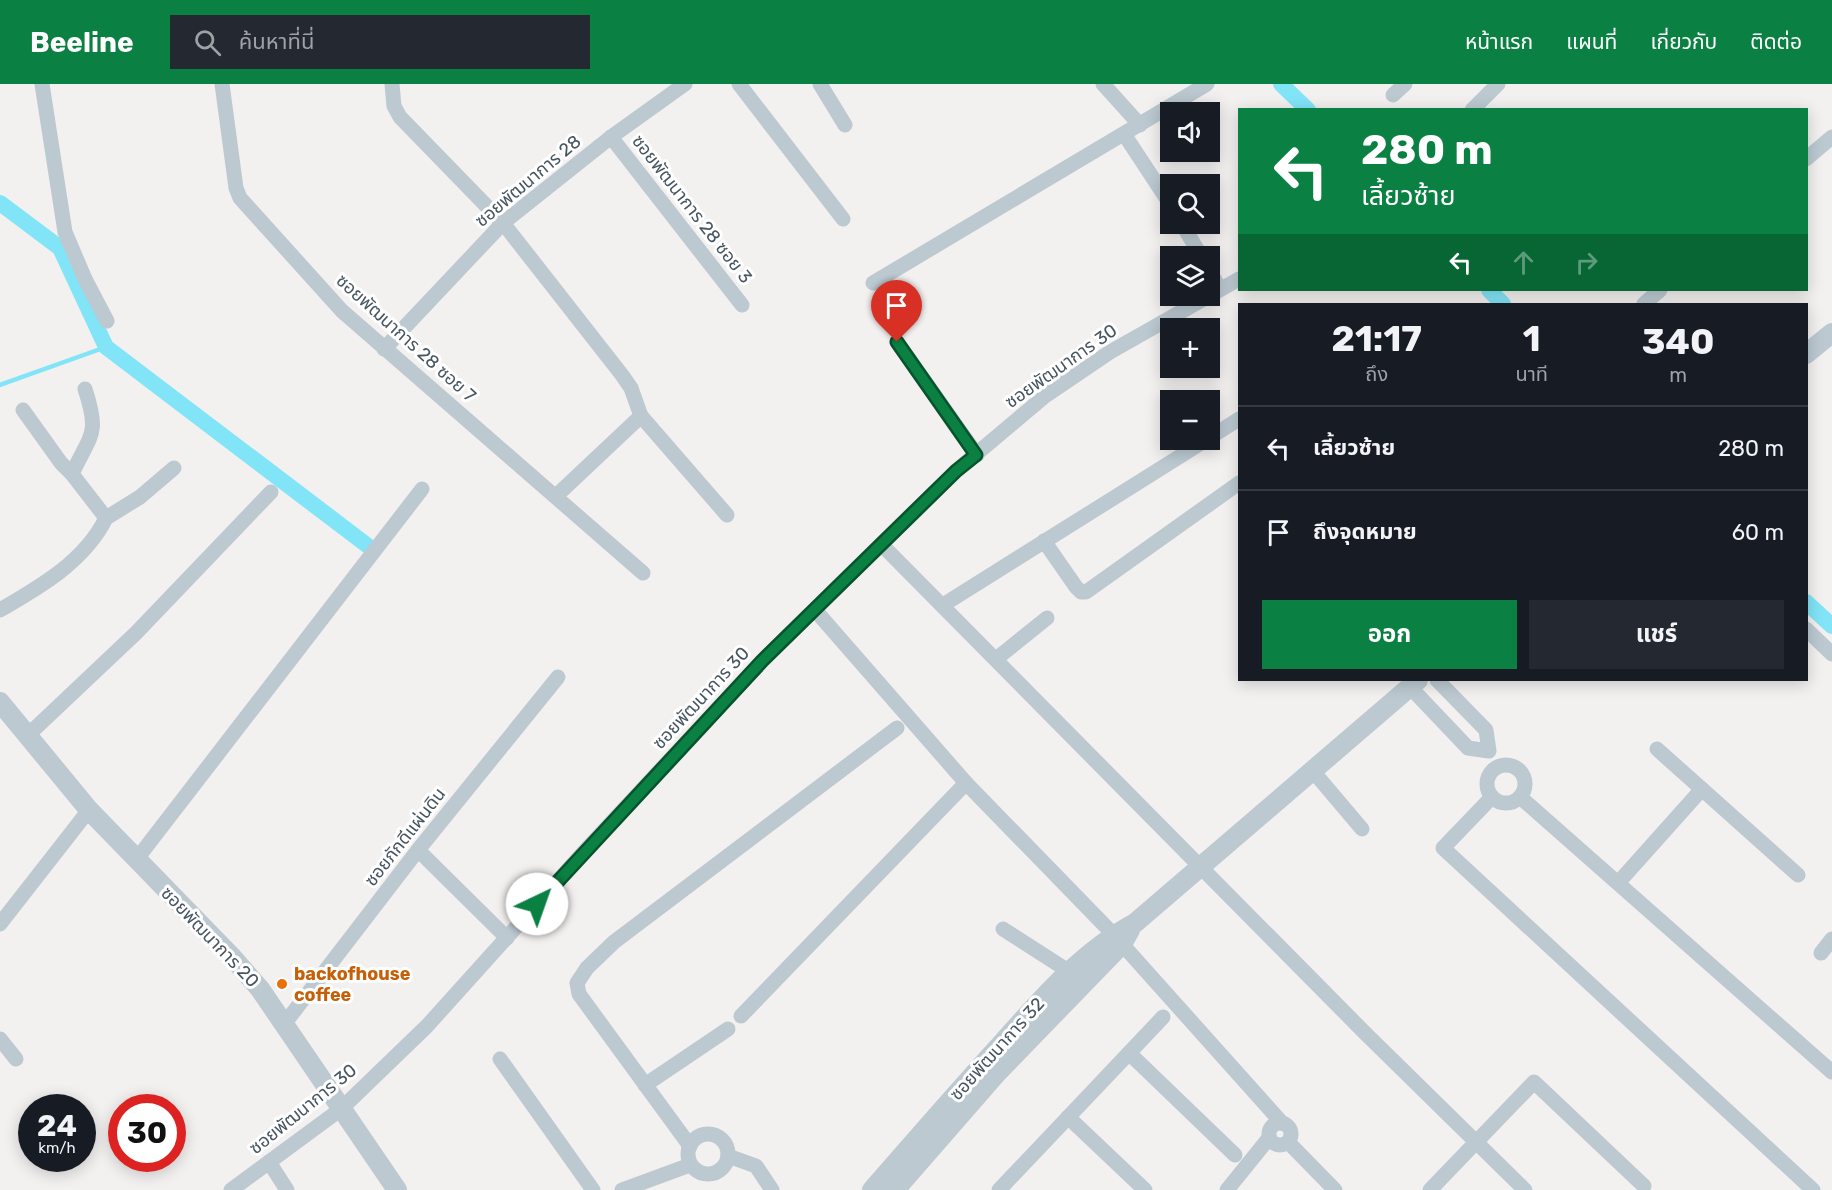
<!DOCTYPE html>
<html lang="th">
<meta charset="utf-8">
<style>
:root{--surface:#171b24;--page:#242831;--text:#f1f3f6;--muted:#9ea1a6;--line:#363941;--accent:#0b8043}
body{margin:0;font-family:Rubik,"Noto Sans Thai",sans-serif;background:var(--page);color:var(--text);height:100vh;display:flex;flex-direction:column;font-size:22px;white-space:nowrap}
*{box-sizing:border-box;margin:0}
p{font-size:20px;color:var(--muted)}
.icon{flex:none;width:33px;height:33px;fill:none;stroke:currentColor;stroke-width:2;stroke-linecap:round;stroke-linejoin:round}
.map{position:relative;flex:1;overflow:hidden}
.details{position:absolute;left:1238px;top:219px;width:570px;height:378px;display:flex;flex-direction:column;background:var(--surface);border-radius:0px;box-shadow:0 3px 15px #0003}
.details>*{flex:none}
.top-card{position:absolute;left:1238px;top:24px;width:570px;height:183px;border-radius:0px;box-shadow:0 3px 15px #0003;background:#0b8043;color:#fff;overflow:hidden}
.tools{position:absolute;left:1160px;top:18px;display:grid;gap:12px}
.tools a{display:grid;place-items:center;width:60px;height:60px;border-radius:0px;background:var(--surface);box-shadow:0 3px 15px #0003;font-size:30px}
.speed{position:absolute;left:18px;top:1010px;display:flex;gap:12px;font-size:30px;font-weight:700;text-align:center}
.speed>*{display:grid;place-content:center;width:78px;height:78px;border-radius:50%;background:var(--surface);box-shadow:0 3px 15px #0003;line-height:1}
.speed small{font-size:15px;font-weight:400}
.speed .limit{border:9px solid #d22;background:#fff;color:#111}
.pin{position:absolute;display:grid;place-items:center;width:51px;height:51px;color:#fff;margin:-62px -26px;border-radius:50% 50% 50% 0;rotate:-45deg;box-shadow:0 0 6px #0007}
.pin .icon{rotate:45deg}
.me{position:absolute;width:66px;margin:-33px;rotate:42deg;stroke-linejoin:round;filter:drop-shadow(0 0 4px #0008)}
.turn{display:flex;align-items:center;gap:21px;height:126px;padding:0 24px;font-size:27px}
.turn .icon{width:78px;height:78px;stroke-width:2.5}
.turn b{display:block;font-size:42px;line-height:51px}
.lanes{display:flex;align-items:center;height:57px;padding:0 24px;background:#0003;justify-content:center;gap:30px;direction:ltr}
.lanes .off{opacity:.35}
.eta{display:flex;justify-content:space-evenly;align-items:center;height:102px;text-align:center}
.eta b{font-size:36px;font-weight:700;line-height:42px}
.primary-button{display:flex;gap:12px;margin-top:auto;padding:12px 24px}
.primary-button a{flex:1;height:69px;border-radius:0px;background:var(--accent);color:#fff;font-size:24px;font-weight:700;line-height:69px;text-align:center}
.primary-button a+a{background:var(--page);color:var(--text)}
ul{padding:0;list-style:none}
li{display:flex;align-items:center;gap:18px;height:84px;padding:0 24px;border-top:2px solid var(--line)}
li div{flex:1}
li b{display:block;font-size:22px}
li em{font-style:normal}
header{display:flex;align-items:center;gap:36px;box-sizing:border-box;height:84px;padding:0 30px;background:var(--accent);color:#fff}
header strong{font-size:28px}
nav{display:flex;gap:33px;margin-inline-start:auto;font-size:21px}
.search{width:420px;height:54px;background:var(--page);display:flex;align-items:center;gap:15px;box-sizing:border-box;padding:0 21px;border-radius:0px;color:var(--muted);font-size:22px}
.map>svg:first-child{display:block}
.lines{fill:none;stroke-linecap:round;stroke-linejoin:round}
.stream{stroke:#82e4f7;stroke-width:4.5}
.canal{stroke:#82e4f7;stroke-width:16}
.minor{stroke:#bcc9d1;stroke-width:15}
.tertiary{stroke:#bcc9d1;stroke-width:20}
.route-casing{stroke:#07532c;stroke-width:15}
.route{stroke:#0b8043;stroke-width:10}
.food-dot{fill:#e8710a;stroke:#fff;stroke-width:2}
.labels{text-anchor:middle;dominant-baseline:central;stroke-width:6;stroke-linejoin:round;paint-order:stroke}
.street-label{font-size:18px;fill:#465560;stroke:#fff}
.food-label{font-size:18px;font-weight:bold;fill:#c56008;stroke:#fff;text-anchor:start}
</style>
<header>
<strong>Beeline</strong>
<div class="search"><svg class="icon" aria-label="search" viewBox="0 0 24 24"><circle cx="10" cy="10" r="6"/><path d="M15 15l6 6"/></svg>ค้นหาที่นี่</div>
<nav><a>หน้าแรก</a><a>แผนที่</a><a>เกี่ยวกับ</a><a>ติดต่อ</a></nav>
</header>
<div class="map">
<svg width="1832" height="1106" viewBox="0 0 1832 1106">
<rect width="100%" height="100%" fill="#f3f0f0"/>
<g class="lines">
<path class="stream" d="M0,301L106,263"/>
<g class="canal">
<path d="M1281,0L1308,26"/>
<path d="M0,119L60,164L106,263L368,462"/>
<path d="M1489,206L1503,220"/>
<path d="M1806,518L1832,542"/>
</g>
<g class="minor">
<path d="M42,0L65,148L85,195L107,237"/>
<path d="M222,0L236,104L240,114L342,227L643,489"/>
<path d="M392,0L394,22L400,33L503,139L622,291L631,304L641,332L727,431"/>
<path d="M739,0L843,135"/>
<path d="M820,0L845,41"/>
<path d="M1103,0L1140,41"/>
<path d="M1393,11L1405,0"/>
<path d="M1472,26L1498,0"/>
<path d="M1124,50L1170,120"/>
<path d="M611,53L742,221"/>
<path d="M1806,75L1832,53"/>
<path d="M1182,140L1201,172"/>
<path d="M1209,186L1220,205"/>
<path d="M873,199L1207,0"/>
<path d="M1644,220L1660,206"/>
<path d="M897,258L977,371"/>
<path d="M384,265L503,139L611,53L685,0"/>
<path d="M23,326L61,379L72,390"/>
<path d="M1209,354L1239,335"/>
<path d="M556,412L641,332"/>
<path d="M106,434L140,413L174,384"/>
<path d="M1044,457L1076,503L1081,508H1086L1239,399"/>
<path d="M881,460L1365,949L1525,1106"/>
<path d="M943,521L1206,356"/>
<path d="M0,526C40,503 85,477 106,434L72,390C91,349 100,351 85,305"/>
<path d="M815,526L966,699L1113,850L1282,1039"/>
<path d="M1806,545L1832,570"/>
<path d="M996,575L1047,534"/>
<path d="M1410,603L1468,664L1489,667L1486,646L1437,596"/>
<path d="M27,652L136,549L271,408"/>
<path d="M1657,665L1798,791"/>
<circle cx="1506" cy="700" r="19"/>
<path d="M1312,686L1362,745"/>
<path d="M1492,713L1443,764L1813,1106"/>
<path d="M1520,713L1832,988"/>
<path d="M418,766L507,854"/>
<path d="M136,776L422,405"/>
<path d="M1618,799L1702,705"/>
<path d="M0,840L89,726"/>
<path d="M1003,845L1070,888"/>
<path d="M1821,869L1832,855"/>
<path d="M741,932L966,699"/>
<path d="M1163,933L1129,969L1235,1071"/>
<path d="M285,939L418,766L558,593"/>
<path d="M0,955L16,975"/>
<path d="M500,975L593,1106"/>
<path d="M645,1001L728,945"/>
<path d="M1068,1033L1145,1106"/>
<circle cx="1280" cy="1050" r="11"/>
<circle cx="708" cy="1070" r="20"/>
<path d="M1288,1058L1335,1106"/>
<path d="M690,1062L579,910L577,899L587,884L614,858L897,644"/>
<path d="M728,1072L756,1082L772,1106"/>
<path d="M269,1078L287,1106"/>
<path d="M231,1106L341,1025L427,942L582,770L762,577L956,387L1045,312L1110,268L1239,195"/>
<path d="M622,1106L690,1081"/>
<path d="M999,1106L1129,969"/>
<path d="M1227,1106L1269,1054"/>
<path d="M1430,1106L1534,998L1644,1102"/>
</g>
<g class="tertiary">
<path d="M1806,270L1832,249"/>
<path d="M0,618L89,726L233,874L260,905L397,1106"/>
<path d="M872,1106C915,1057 958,1007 1003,958C1042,914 1083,867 1135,839L1418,596"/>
<path d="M895,1106L997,989L1122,860L1130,846"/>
</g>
</g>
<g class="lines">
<defs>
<path id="route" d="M537,820L762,577L956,387L976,371L897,258"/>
</defs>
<use href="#route" class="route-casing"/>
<use href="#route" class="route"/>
</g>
<circle class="food-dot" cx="282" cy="900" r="6"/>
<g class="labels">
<g class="street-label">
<text transform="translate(528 97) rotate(-40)">ซอยพัฒนาการ 28</text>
<text transform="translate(692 125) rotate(52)">ซอยพัฒนาการ 28 ซอย 3</text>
<text transform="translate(406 254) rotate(42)">ซอยพัฒนาการ 28 ซอย 7</text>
<text transform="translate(1061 282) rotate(-35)">ซอยพัฒนาการ 30</text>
<text transform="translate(701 614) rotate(-47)">ซอยพัฒนาการ 30</text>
<text transform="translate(405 753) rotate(-52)">ซอยภักดีแผ่นดิน</text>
<text transform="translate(210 853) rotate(46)">ซอยพัฒนาการ 20</text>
<text transform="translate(997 965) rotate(-48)">ซอยพัฒนาการ 32</text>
<text transform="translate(303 1025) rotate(-39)">ซอยพัฒนาการ 30</text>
</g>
<g class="food-label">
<text x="294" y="890">backofhouse<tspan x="294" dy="21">coffee</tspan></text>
</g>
</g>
</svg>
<div class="tools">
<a><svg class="icon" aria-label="sound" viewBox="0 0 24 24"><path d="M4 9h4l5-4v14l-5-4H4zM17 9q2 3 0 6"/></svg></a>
<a><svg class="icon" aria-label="search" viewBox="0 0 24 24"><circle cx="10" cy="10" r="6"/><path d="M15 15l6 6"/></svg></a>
<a><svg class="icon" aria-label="layers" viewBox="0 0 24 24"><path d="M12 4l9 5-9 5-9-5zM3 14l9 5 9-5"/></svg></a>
<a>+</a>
<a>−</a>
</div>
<div class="speed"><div>24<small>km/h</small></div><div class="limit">30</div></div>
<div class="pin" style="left:897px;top:258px;background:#d93025"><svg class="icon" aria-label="arrive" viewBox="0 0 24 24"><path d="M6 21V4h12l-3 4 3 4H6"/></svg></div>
<svg class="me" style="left:537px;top:820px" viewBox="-20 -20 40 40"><circle r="19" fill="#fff"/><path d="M0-13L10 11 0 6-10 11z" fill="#0b8043"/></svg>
<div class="top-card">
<div class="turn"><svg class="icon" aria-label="left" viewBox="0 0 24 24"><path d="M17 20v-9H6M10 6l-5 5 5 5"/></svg><div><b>280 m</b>เลี้ยวซ้าย</div></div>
<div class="lanes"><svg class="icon" aria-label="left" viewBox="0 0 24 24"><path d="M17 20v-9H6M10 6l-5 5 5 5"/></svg><svg class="icon off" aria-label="ahead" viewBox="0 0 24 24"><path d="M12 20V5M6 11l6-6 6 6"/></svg><svg class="icon off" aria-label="right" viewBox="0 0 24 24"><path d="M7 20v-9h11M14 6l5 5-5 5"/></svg></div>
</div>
<section class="details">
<div class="eta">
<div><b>21:17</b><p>ถึง</p></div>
<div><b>1</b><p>นาที</p></div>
<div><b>340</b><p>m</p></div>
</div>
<ul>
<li><svg class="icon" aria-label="left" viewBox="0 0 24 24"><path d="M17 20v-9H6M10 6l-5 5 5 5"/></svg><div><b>เลี้ยวซ้าย</b></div><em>280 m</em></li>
<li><svg class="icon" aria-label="arrive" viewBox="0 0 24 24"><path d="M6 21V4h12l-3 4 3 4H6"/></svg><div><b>ถึงจุดหมาย</b></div><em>60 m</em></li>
</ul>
<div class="primary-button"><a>ออก</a><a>แชร์</a></div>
</section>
</div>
